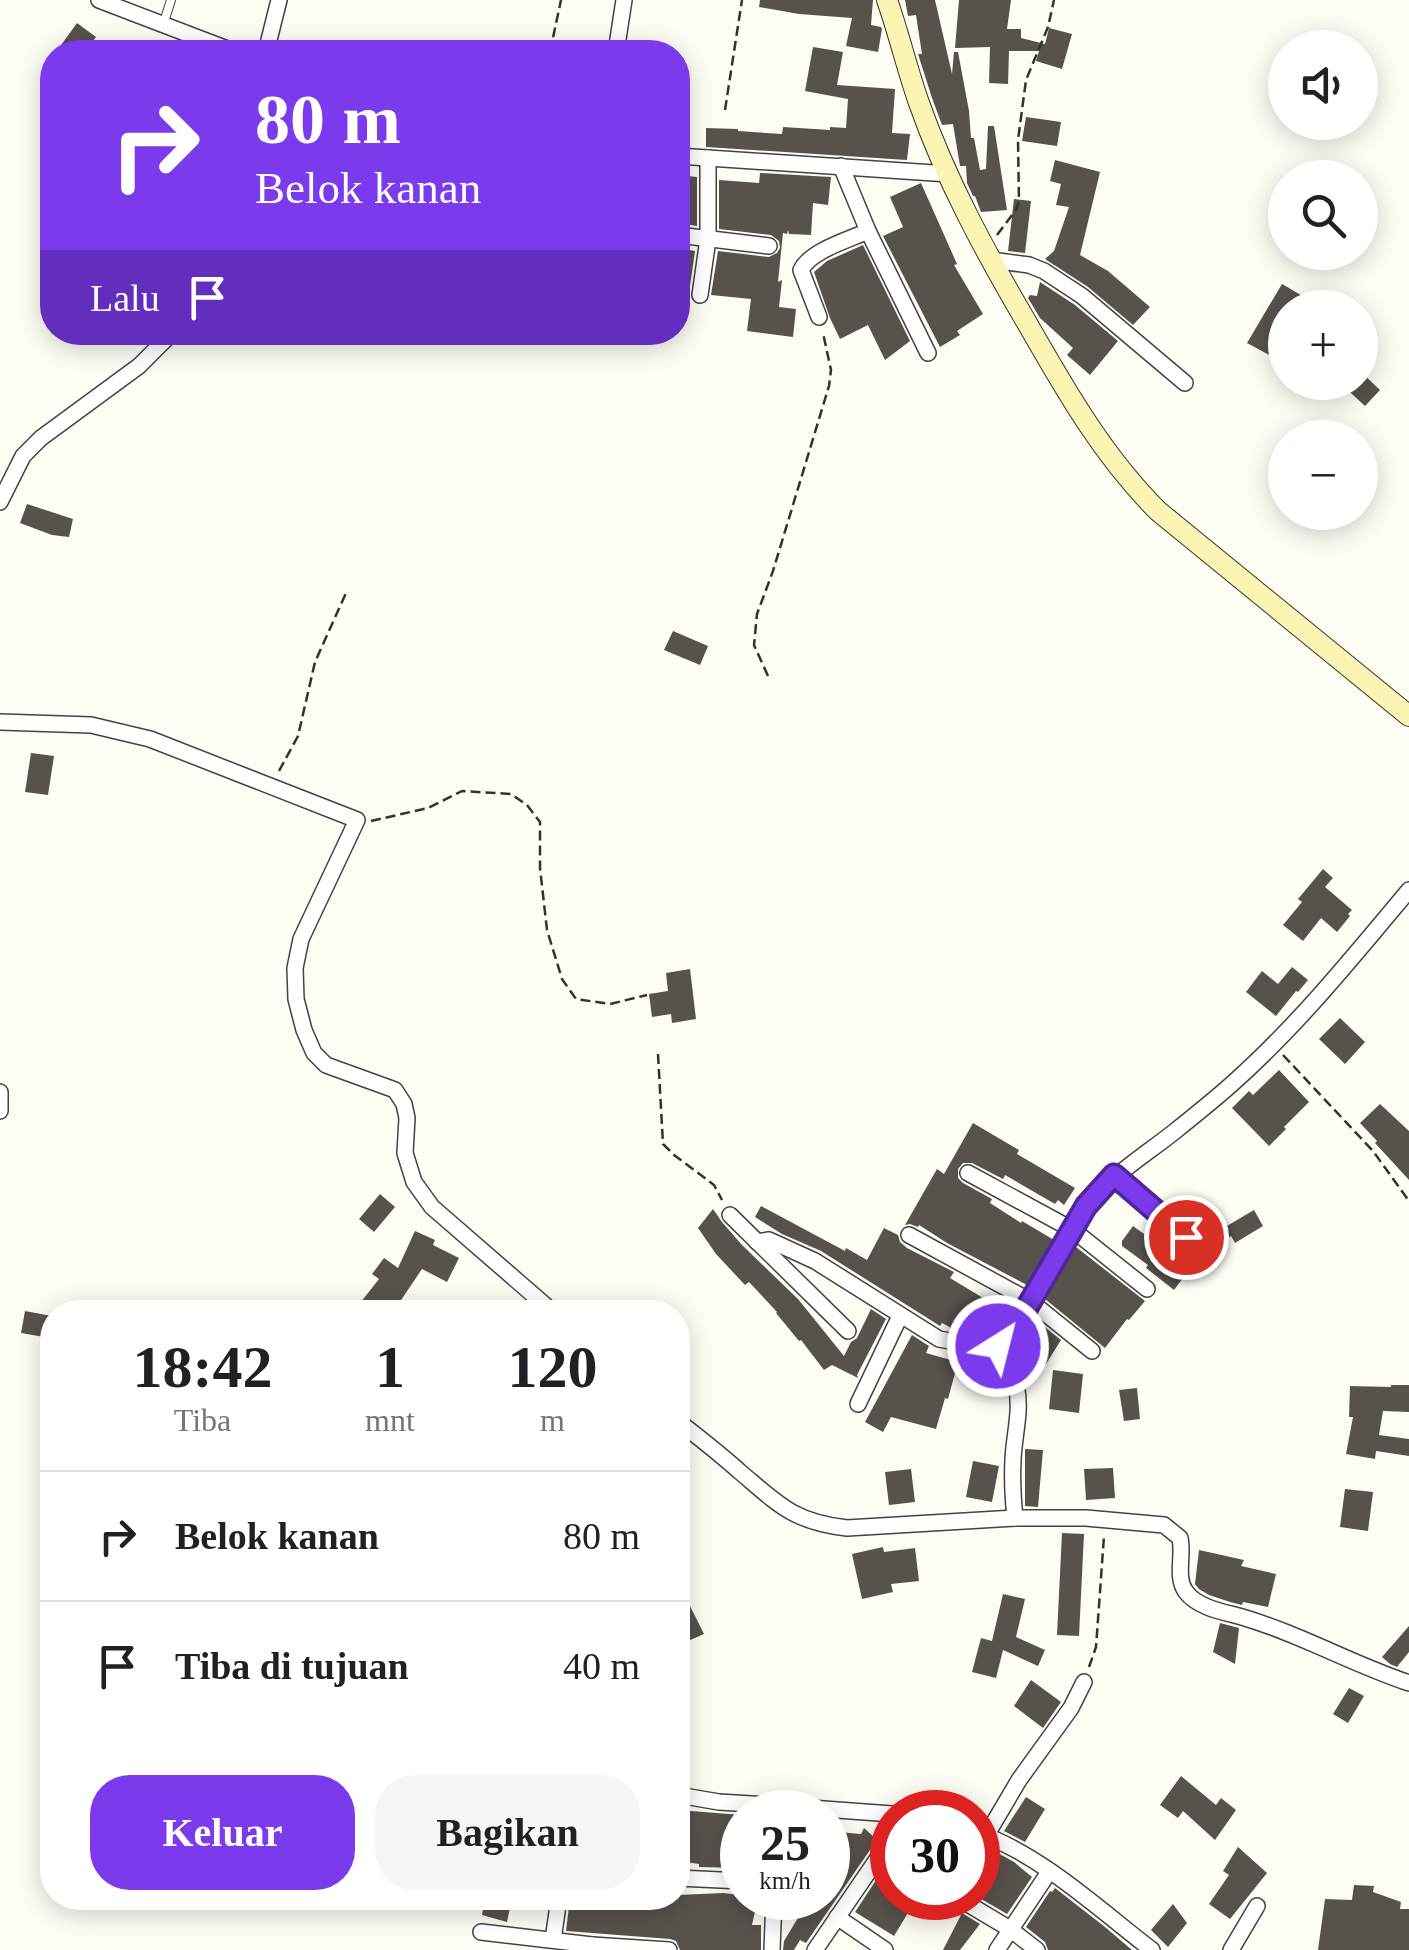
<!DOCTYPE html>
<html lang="id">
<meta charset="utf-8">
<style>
:root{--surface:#fff;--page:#f6f6f6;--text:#202124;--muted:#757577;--line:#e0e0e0;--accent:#7c3aed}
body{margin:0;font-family:Georgia,serif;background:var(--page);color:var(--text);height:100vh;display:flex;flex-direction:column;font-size:38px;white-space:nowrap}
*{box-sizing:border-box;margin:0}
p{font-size:32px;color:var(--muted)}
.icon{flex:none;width:55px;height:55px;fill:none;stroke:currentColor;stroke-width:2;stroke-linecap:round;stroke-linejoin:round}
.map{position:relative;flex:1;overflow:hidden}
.drawer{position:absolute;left:40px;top:1300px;width:650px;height:610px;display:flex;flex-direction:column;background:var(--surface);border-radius:40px;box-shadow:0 5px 25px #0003}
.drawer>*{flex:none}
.guide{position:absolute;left:40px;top:40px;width:650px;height:305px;border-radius:40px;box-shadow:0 5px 25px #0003;background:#7c3aed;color:#fff;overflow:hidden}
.tools{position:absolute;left:1268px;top:30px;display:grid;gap:20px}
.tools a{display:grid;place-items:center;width:110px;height:110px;border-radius:50%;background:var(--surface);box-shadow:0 5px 25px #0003;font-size:50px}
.speed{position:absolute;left:720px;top:1790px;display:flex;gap:20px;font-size:50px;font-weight:700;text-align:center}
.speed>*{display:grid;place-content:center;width:130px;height:130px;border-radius:50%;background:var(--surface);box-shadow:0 5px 25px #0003;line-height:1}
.speed small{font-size:25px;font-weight:400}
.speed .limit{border:15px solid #d22;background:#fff;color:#111}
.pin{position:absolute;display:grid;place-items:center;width:85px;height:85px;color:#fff;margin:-42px;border:5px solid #fff;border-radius:50%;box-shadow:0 2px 10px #0007}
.me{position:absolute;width:110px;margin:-55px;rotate:36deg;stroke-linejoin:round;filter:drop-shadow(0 0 8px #0008)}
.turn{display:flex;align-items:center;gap:35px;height:210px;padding:0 50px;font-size:45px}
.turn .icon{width:130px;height:130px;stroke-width:2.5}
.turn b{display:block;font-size:70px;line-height:85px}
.then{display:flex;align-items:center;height:95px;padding:0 50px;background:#0003;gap:20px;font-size:38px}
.eta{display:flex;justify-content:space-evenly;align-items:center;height:170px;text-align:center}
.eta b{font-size:60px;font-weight:700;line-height:70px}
.cta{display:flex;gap:20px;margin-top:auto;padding:20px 50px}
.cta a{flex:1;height:115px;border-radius:40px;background:var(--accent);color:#fff;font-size:40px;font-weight:700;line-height:115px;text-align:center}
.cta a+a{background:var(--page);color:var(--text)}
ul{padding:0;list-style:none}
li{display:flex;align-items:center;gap:30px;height:130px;padding:0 50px;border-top:2px solid var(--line)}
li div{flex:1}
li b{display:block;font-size:38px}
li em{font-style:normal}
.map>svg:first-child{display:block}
.building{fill:#58524d}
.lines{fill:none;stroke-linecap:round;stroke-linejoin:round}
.lane-casing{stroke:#434343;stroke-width:10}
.street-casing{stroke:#434343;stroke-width:18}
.secondary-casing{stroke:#323232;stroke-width:22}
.path{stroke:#323232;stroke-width:2.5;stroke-dasharray:10 5;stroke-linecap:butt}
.lane{stroke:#fff;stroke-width:8}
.street{stroke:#fff;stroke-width:15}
.secondary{stroke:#fbf5b3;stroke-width:20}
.route-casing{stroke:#51269a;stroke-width:25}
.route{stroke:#7c3aed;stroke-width:18}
</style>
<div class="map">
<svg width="1409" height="1950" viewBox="0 0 1409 1950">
<rect width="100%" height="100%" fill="#fefdf4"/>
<g class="building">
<path d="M760,0H873L871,25L881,27L882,29L878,52L846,46L852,18L799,14L759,7Z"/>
<path d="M905,0H935L952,74L954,52H958L969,111L971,138H974L980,170L986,169L988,126H994L1007,210L981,212L975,196H973L967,183L966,166H960L953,124L942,125L932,98L918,54H922L916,15L908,16Z"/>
<path d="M959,0H1011L1007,29H1021V38L1045,44L1049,28L1072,34L1062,69L1036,61L1039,51H1009L1008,84L989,83L990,47L955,48Z"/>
<path d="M77,23L96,37L85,52H56Z"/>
<path d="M813,47L843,52L837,85L895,89L892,133L910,134L907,160L706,147V128L738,129V131L782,134L783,127L830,130V127L846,128L848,99L805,91Z"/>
<path d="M1026,117L1061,122L1057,146L1022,141Z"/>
<path d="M1055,160L1100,172L1080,255L1108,271L1150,307L1133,325L1088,287L1045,259L1054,251L1069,207L1056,205L1061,184L1050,181Z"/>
<path d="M760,173L831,177L828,205L813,203L811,235L789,234L788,230L787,234L783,233L778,282L782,280L779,307L796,309L793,337L747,331L751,299L711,295L718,251L769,257L777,253L780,248L779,241L771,235L719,229V180L759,183Z"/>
<path d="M678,175L697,177V226L678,223Z"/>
<path d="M921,183L957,264L954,265L983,314L957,331L960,335L940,347L883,236L903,227L890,197Z"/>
<path d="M1014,199L1031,201L1025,253L1008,251Z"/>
<path d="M863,245L910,341L885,360L868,325L840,339L830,318L814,272L827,261Z"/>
<path d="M678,248L695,251L690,286L678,284Z"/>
<path d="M1040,282L1075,305L1118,341L1090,375L1067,355L1073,348L1040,318L1028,298L1030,295L1037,296Z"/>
<path d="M1282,284L1306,298L1300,308H1285V334L1273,357L1247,343Z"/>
<path d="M1360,371L1380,390L1365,406L1339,382H1360Z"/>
<path d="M27,504L73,519L69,537L52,535L20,523Z"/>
<path d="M673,631L708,646L700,665L664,650Z"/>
<path d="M31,753L54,756L48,795L25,792Z"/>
<path d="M1323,869L1333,878L1325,887L1352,910L1348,914L1350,916L1337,932L1321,918L1303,941L1283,925L1302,902L1298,899Z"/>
<path d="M1292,967L1308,980L1298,992L1296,991L1276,1016L1246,992L1262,971L1278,984Z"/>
<path d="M690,969L696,1019L672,1023L671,1014L652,1017L649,994L668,991L666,973Z"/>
<path d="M1340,1018L1365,1042L1345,1064L1319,1039Z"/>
<path d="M1279,1070L1309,1102L1284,1127L1286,1129L1269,1146L1232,1108L1249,1091L1253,1095Z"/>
<path d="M1380,1104L1409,1131V1180L1375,1143L1377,1141L1360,1123Z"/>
<path d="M973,1123L1019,1150L1017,1154L1075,1188L1064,1205L1058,1200L1055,1204L1005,1175L1003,1179L972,1163H963L958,1169V1178L963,1183L992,1199L990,1203L1021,1223L1022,1221L1054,1240L1027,1285L947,1243L919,1225L918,1227L910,1224L905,1225L937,1169L944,1174Z"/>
<path d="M380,1194L395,1207L374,1232L359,1219Z"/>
<path d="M761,1206L845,1251L846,1248L867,1260L884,1228L898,1235L900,1242L907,1248L954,1272L950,1278L1008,1313L996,1331L968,1316L957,1331L942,1323L940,1326L821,1251L782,1234L755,1217Z"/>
<path d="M713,1209L722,1222L742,1245L798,1299L844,1356L851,1342L857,1338L871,1309L886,1319L857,1375L858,1378L832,1365L824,1370L801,1340L799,1341L776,1313L777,1312L749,1282L745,1285L716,1254L698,1228Z"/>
<path d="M1254,1210L1263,1226L1235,1243L1231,1236L1194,1263L1174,1290L1146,1268L1148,1265L1122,1246V1241L1133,1226L1169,1252L1178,1245L1189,1248L1195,1244L1196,1232L1202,1228L1208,1237Z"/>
<path d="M415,1231L435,1240L433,1245L459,1258L447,1282L422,1269L393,1312H353L379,1279L372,1274L384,1258L398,1268Z"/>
<path d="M1076,1247L1145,1301L1129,1320L1127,1319L1105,1348L1045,1299Z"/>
<path d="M25,1311L52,1316L50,1338L21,1333Z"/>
<path d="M1036,1320L1061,1340L1046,1364L1019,1347Z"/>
<path d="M912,1335L929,1346L926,1353L958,1362L948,1399L945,1398L936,1429L891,1417L883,1432L865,1422Z"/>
<path d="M1053,1370L1083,1374L1079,1413L1049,1409Z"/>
<path d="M1391,1385H1409V1412L1383,1411L1379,1435L1409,1439V1456L1376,1451L1375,1459L1346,1454L1353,1417H1349L1350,1386L1391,1387Z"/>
<path d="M1137,1388L1140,1419L1124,1421L1119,1390Z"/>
<path d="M1025,1449L1043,1450L1038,1507L1025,1506Z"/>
<path d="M973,1461L999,1466L992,1502L966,1497Z"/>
<path d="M1113,1468L1115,1498L1086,1500L1084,1469Z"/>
<path d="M911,1469L915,1502L889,1505L885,1472Z"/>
<path d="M1345,1489L1373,1492L1368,1531L1340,1527Z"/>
<path d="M1062,1533L1084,1534L1079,1636L1057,1635Z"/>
<path d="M883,1547L884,1552L915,1548L919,1581L891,1584L893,1592L862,1599L852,1554Z"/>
<path d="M1199,1550L1244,1560L1241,1566L1276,1574L1268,1607L1243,1602L1242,1605L1230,1602L1209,1595L1199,1589L1195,1584Z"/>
<path d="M1003,1594L1025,1599L1016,1637L1045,1650L1038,1666L1003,1650L996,1678L972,1672L981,1638L992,1641Z"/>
<path d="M689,1604L704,1634L688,1641L678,1618V1610Z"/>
<path d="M1220,1623L1239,1628L1235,1664L1213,1652Z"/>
<path d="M1409,1626V1652L1397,1667L1390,1664L1382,1657Z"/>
<path d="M1031,1680L1061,1702L1043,1728L1014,1706Z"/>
<path d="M1349,1688L1364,1696L1348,1723L1333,1714Z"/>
<path d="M1181,1776L1216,1805L1221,1798L1236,1810L1215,1840L1183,1811L1178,1818L1160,1805Z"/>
<path d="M1026,1797L1045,1809L1025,1842L1004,1831Z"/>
<path d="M678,1810L742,1815V1868L699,1867V1864L678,1861Z"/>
<path d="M864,1828L875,1838L872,1847L806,1943L800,1940L794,1950H783L784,1941L810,1898H828V1831L861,1834Z"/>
<path d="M978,1847L996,1852L1014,1862L1032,1877L1007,1914L978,1897Z"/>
<path d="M1238,1847L1267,1873L1230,1919L1209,1904L1229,1875L1223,1871Z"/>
<path d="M892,1856V1898H917L894,1936L855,1912Z"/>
<path d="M1354,1885L1374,1886L1373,1892L1401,1902L1400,1909H1409V1950H1318L1325,1899L1352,1900Z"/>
<path d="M1055,1888L1105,1927L1132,1950H1048L1045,1942L1026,1927L1050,1891L1052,1892Z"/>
<path d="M723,1893L742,1895V1898H758L752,1925H761V1950H680L676,1941L670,1939L566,1931L570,1898H678V1895Z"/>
<path d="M485,1898H512L507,1922L482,1915Z"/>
<path d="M1173,1904L1187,1923L1168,1947L1151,1930Z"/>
<path d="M962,1913L980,1924L960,1950H943Z"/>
</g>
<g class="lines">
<defs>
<path id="lane" d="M163,25L171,0"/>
<g id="street">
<path d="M99,0L235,52"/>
<path d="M266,52L279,0"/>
<path d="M616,52L624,0"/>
<path d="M678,156L949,174"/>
<path d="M841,166L868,231L928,353"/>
<path d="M678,235L769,246"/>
<path d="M991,260L1029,265L1044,271L1082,296L1185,383"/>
<path d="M700,295L708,239V158"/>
<path d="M819,317L801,270C810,251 848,240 868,231"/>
<path d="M0,502L23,456L41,438L139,366L173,332"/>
<path d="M0,722L91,725L150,739L357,820L301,939L295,968L296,999L304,1030L314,1053L326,1065L395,1090L404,1104L407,1118L405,1153L414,1182L432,1207L553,1312"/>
<path d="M0,1092V1111"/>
<path d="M968,1173L1073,1230L1147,1289"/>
<path d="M1115,1175L1186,1237"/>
<path d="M730,1215L848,1331"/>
<path d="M909,1235L1030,1301L1092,1351"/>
<path d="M757,1242L769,1240L815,1261L939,1339L961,1343L998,1346L1022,1316L1087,1207C1113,1174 1141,1158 1174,1132C1194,1116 1214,1100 1233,1083C1298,1025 1353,957 1409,890"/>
<path d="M858,1404L900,1316"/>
<path d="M678,1421C698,1437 719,1453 739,1471C778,1504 793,1522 847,1528L1015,1518H1086L1164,1525L1180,1538C1184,1556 1175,1577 1186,1592C1198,1608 1224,1612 1242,1617C1300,1634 1352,1664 1409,1683"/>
<path d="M1015,1518C1013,1499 1012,1479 1013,1460C1014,1434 1022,1410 1016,1385"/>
<path d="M678,1795L719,1802L783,1806L782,1812"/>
<path d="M783,1806L892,1814"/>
<path d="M978,1833C1039,1853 1101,1911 1152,1950"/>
<path d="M986,1836L1019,1780L1071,1708L1084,1682"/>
<path d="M678,1878L742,1881"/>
<path d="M958,1898L1010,1929L1037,1950"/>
<path d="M837,1917L885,1950"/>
<path d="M481,1932L592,1945"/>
<path d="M553,1940L559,1898"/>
<path d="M592,1950V1945L669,1950"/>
<path d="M772,1950L774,1898"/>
<path d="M815,1950L882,1852L892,1824"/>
<path d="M997,1950L1049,1872"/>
<path d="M1231,1950L1257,1906"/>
</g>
<path id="secondary" d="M887,0C899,34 907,69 919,103C946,180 986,253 1027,323C1066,391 1103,456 1158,511L1409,716"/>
</defs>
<use href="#lane" class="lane-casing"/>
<use href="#street" class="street-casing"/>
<use href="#secondary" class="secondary-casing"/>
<g class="path">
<path d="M550,52L561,0"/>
<path d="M725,110L742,0"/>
<path d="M997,235L1016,210L1019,201L1018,140L1026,80L1048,27L1054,0"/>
<path d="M768,676L754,645L757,614L773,571L829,386L831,370L823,333"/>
<path d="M279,771L298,736L315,662L346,593"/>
<path d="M371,821L428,808L462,791L511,794L527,805L540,822V868L547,930L562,979L576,999L610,1004L647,995"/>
<path d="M658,1054L663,1144L674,1155L714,1185L722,1200"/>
<path d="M1283,1055L1373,1151L1409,1201"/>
<path d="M1089,1667L1096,1647L1104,1536"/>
</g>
<use href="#lane" class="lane"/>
<use href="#street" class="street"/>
<use href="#secondary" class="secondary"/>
</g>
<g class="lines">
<defs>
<path id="route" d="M998,1346L1022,1316L1086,1206L1114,1175L1186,1237"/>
</defs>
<use href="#route" class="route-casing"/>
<use href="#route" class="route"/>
</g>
</svg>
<div class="tools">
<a><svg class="icon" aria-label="sound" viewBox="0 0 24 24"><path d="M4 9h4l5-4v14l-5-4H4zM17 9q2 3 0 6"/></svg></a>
<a><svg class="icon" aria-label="search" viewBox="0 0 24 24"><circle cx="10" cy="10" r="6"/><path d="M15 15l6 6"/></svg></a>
<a>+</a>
<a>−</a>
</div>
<div class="speed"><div>25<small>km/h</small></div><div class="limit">30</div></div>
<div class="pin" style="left:1186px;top:1237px;background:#d93025"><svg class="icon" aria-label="arrive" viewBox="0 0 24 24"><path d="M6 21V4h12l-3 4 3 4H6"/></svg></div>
<svg class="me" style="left:998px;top:1346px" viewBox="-20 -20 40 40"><circle r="17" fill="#7c3aed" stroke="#fff" stroke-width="3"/><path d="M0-11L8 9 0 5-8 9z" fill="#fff"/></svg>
<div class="guide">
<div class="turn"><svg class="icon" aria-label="right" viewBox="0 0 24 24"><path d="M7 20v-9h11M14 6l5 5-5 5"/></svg><div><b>80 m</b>Belok kanan</div></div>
<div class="then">Lalu<svg class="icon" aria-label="arrive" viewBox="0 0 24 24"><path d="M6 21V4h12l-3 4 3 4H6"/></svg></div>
</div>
<section class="drawer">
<div class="eta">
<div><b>18:42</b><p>Tiba</p></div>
<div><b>1</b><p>mnt</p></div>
<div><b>120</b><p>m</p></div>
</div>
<ul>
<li><svg class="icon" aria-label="right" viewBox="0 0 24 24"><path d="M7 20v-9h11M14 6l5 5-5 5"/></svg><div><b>Belok kanan</b></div><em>80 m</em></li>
<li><svg class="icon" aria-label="arrive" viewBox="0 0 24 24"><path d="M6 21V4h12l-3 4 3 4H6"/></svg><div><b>Tiba di tujuan</b></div><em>40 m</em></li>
</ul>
<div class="cta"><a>Keluar</a><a>Bagikan</a></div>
</section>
</div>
